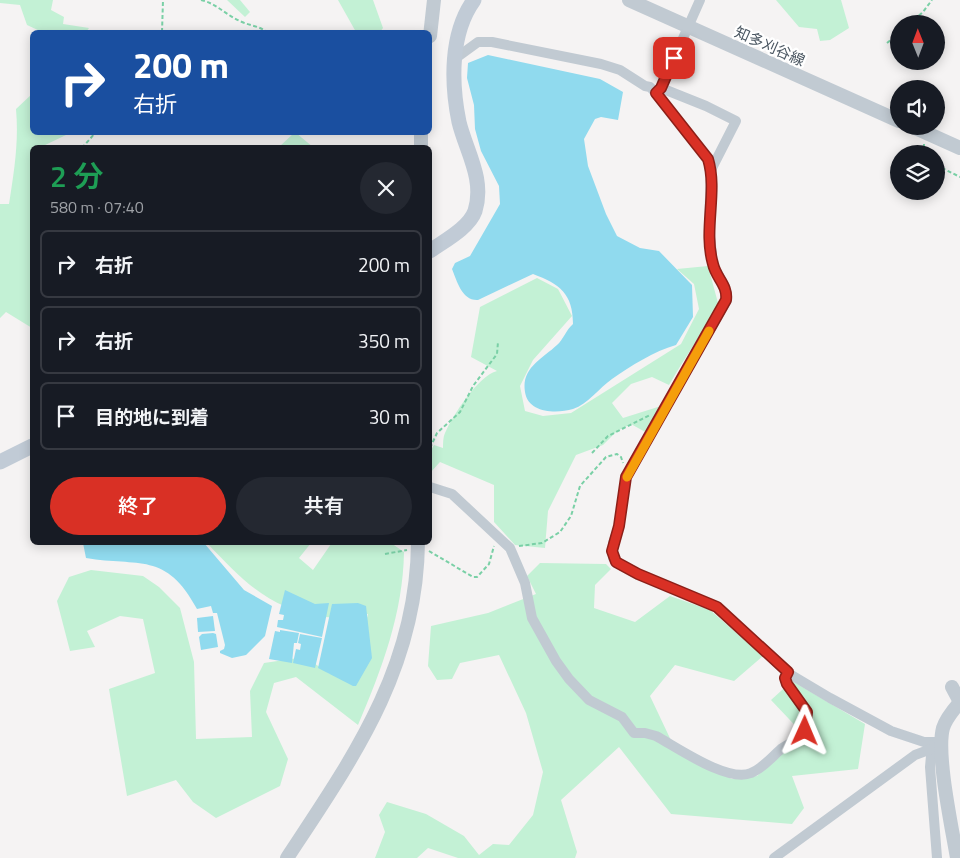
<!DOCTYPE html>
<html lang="ja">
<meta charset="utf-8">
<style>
:root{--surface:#171b24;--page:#242831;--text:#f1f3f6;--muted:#9ea1a6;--line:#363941;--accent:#d93025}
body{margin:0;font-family:"Titillium Web","Noto Sans JP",sans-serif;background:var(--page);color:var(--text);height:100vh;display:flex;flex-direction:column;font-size:19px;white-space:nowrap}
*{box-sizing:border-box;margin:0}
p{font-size:16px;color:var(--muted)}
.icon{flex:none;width:28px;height:28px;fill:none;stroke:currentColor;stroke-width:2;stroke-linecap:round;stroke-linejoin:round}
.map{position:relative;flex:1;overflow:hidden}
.drawer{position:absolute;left:30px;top:145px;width:402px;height:400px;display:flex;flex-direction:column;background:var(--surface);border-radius:8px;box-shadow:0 2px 12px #0003}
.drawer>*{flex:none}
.banner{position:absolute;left:30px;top:30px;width:402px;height:105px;border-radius:8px;box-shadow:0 2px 12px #0003;background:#1a4fa0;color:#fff;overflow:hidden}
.needle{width:32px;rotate:359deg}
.tools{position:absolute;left:890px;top:15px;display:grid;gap:10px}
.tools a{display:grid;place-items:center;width:55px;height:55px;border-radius:50%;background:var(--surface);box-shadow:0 2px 12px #0003;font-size:25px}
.pin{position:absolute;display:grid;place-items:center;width:42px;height:42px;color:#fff;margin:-21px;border-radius:10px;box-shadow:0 2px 8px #0006}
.me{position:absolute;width:55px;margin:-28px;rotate:1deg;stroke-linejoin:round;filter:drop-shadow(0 0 4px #0008)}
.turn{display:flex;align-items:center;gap:18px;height:105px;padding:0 20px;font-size:22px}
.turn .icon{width:65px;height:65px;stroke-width:2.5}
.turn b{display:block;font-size:35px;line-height:42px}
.round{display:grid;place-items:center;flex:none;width:52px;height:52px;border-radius:26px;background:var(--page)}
.headline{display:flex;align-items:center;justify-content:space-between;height:85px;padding:0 20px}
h1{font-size:30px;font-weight:600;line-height:38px;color:#1e9e55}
.primary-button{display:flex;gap:10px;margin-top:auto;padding:10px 20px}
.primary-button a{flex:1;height:58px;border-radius:30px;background:var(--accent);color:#fff;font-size:20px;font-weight:600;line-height:58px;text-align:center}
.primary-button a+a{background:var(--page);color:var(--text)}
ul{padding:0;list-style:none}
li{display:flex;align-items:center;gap:15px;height:68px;margin:0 10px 8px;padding:0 10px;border:2px solid var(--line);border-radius:8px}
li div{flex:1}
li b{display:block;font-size:19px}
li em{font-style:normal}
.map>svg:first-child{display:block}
.green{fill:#c3f1d5}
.water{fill:#90daee}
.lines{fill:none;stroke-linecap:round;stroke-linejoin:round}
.path{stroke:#7ad0a6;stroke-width:2;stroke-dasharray:4 2.5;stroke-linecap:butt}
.minor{stroke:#c1cad2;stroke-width:10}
.tertiary{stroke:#c1cad2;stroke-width:14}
.secondary{stroke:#c1cbd6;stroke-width:15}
.route-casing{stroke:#8d1f18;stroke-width:12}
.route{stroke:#d93025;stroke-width:9}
.slow{stroke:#f59e0b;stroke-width:9}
.labels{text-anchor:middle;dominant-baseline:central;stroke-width:4.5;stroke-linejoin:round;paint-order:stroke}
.street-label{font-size:15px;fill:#4a5661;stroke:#fff}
</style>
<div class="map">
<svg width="960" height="858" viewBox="0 0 960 858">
<rect width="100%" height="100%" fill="#f5f3f3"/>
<g class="green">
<path d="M0,0H53L51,10L64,17L63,24L89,28L86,32H42L27,25L20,5L0,3Z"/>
<path d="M227,0H240L250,12L245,17Z"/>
<path d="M338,0H373L383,28L380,32H356Z"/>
<path d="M776,0H841L849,28L830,40L820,41L817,29L799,27Z"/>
<path d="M32,94V132L67,133L66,135L41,147L32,148V328L6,312L0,318V204H9C14,172 19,142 16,109Z"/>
<path d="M294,133H296L313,147H279Z"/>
<path d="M708,266L718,303C704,331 685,357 669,385L652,377L631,384L612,403L623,418L661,406L647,433L631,424L617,431L603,445L576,455L548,511L545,548L515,545L494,522V485L440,462L430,473V452L434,445L443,448C443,443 443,437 445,433C453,415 478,376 497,371L471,357L480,307L537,278L558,289L572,316L533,360L520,386L525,411L543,416L571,413L681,344L699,309L694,284L677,269Z"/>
<path d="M207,543H311L299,558L313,570L331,544L337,543H391L404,552C403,613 382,669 358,725L296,677L274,683L266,712L288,759L280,786L216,818L193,802L176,780L127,796L109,689L155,673L143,619L120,616L87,631L95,647L70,651L57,601L69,577L91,570L143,576L159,587L180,608L194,662L196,739L252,737L250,691L264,663L305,657L330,674L353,672L368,614C354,614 339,619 325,617C270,610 243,581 207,543Z"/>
<path d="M540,563L606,564L611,569L595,585L594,608L635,622L670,596L710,610L763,656L734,681L675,665L650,696L676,751L732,779L757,776L784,752L806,737L771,700L792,681L865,724L858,769L792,776L804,808L792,824L671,814L619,747L561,800L577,852L575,858H458L428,848L417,858H375L385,832L379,815L387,802L426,814L464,836L479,855L493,844L509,845L533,815L543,772L526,713L499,655L460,663L452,679L437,680L428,666L431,626L488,613L536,594L527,576Z"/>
</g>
<g class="water">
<path d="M488,55L600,79L623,92L618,120L601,117L595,119L584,139L588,166L606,214L617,236L640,248L659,251L692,285L693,317L676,345C654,351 631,366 612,379C599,388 588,404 573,409C556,414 528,413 525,392C521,368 542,359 557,345C563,340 566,330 573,324C573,294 560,284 533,274L478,300C462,301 457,281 452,269L455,263L470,256L500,204L499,186L481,151L475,129L474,105L467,78L468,63Z"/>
<path d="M83,543H204L244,590L272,606L265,636L246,655L232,658L220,653V651L224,649L225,645L217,613H213L211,606L197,609C166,551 139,567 86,558Z"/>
<path d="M285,590L315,604L329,603L322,637L277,627L278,620H283L284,615L279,614Z"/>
<path d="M358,603L366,606L372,658L356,686H353L318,668L332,604Z"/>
<path d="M213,616L215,631L198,632L197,618Z"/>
<path d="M280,630L299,633L297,643H294L292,663L269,659L275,631L280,632Z"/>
<path d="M213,633L216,634L218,647L201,650L199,637L202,634Z"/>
<path d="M300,634L322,638L315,668L293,663L296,649L300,650L301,644L298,643Z"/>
</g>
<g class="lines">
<g class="path">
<path d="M201,0C216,3 227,16 242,22C251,26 259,26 267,32"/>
<path d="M909,24L923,12L932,0"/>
<path d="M162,32L163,0"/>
<path d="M887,43L899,33"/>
<path d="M924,144V154"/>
<path d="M82,148L96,132"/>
<path d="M936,165L960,177"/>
<path d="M430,448L437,433L460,412L473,386L497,354L498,342"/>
<path d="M592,453L608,436L650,415"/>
<path d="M519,546L542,543L560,532L571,516L580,486L606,457L617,454L621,457L623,463"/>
<path d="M429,551L473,577H477L489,564L494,546"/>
<path d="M385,554L407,550"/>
</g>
<g class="minor">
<path d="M700,0L661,88L706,106L736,121L711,170L709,225L713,265L725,287L727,300L626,477L619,526L613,543V558L622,566L638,574L717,607L788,673L830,698L891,731L924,742H942"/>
<path d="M456,58L478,42H492L601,64L620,70L645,86L650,87L656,93"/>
<path d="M660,89L656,93L708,159L711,170"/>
<path d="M430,487L452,494L510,548L525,583L532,618L556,661L569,679L589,700L622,717L634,733H645L656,736C678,748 728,783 751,773C762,769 772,757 781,749C800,736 808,739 807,712L787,684L785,678L788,673"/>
<path d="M932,745L930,767L937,858"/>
<path d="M774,858L915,755L931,749"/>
</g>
<g class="tertiary">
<path d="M629,0L899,121"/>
<path d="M430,36L434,0"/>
<path d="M911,126L960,148"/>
<path d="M421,148V132"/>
<path d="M952,687L960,702"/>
<path d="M287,858C353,758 417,668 418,542"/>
<path d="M957,858C952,828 936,754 943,728C946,718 954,709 960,702"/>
</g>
<g class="secondary">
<path d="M430,251C444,241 469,228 475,211C485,179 466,151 459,122C451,83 450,33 474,0"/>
<path d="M0,462L32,446"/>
</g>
</g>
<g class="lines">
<defs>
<path id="route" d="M674,58L661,88L656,93L708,159C718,192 703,230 713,264C716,278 728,285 726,300L626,477L619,526L612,551L616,562L638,574L717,607L788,672L785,678L787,684L807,712L805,731"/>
</defs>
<use href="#route" class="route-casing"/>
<use href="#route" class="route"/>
<path class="slow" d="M627,477L709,331"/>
</g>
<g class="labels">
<g class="street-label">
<text transform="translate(770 46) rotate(24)">知多刈谷線</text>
</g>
</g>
</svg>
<div class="tools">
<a><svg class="needle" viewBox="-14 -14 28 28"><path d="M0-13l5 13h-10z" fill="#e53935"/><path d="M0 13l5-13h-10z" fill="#9ea1a6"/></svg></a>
<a><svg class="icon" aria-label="sound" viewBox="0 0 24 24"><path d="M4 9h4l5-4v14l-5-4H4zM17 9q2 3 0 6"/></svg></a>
<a><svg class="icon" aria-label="layers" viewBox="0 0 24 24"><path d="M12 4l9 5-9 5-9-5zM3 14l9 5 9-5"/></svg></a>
</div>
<div class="pin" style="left:674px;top:58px;background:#d93025"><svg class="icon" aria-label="arrive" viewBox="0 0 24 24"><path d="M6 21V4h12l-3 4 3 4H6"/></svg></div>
<svg class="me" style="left:805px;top:731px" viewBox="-20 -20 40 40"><path d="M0-17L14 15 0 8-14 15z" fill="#d93025" stroke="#fff" stroke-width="4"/></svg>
<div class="banner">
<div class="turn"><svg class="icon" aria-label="right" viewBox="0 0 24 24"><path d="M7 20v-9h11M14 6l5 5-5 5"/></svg><div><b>200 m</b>右折</div></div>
</div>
<section class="drawer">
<div class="headline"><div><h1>2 分</h1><p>580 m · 07:40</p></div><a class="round"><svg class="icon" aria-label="close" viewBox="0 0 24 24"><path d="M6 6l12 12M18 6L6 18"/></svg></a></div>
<ul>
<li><svg class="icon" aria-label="right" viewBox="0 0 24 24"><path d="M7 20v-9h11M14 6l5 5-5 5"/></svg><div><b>右折</b></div><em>200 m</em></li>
<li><svg class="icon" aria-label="right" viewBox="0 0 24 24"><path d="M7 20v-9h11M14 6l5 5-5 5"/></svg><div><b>右折</b></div><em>350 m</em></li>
<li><svg class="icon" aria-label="arrive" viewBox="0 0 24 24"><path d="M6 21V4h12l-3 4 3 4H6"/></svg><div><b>目的地に到着</b></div><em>30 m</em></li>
</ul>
<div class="primary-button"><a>終了</a><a>共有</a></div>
</section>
</div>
